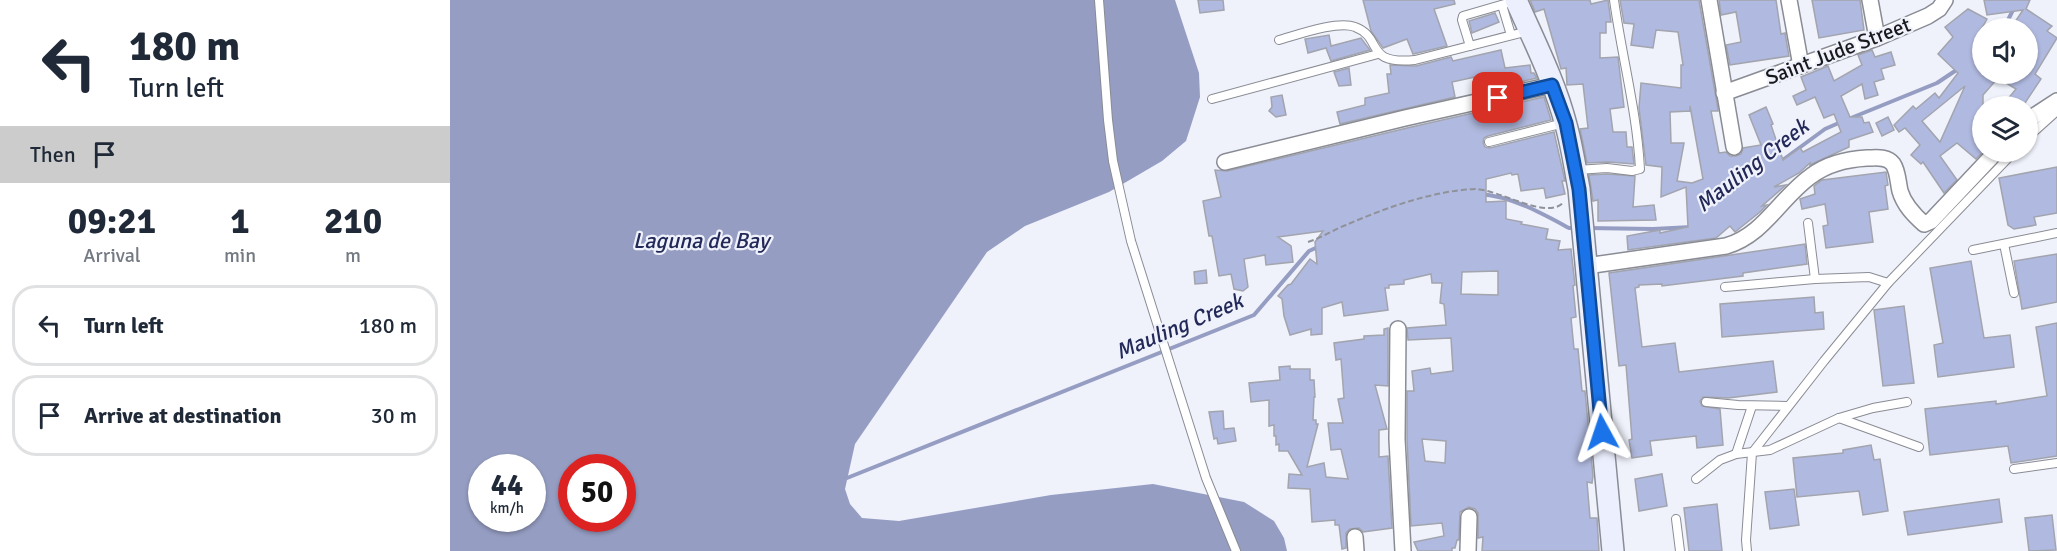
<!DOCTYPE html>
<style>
:root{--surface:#fff;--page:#f6f6f7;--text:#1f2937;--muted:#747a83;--line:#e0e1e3}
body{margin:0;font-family:Signika,sans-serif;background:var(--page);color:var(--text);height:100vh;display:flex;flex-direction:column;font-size:22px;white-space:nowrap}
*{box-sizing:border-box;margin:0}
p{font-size:20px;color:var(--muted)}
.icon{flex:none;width:33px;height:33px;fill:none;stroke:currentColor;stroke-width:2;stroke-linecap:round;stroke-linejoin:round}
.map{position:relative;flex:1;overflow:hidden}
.sheet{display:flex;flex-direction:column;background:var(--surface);width:450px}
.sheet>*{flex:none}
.banner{background:#fff;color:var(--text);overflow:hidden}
.controls{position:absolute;left:1522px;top:18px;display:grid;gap:12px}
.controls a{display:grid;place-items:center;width:66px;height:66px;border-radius:50%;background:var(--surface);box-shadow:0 2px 4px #0004;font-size:30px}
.speed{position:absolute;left:18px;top:454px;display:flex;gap:12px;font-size:30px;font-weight:700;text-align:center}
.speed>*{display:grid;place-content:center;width:78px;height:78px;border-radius:50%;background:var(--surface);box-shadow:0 2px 4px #0004;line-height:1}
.speed small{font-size:15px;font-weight:400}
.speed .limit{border:9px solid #d22;background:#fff;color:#111}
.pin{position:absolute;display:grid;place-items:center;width:51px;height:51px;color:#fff;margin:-26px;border-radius:12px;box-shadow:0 3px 9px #0006}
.me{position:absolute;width:66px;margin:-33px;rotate:355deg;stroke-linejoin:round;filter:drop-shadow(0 0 4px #0008)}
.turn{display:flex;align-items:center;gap:21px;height:126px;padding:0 30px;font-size:27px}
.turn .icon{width:78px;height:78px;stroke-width:2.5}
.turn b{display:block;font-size:42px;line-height:51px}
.then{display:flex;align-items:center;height:57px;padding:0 30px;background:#0003;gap:12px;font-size:22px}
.eta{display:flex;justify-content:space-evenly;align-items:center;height:102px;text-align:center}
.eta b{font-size:36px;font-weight:800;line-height:42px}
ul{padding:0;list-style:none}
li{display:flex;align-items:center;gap:18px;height:81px;margin:0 12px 9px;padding:0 18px;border:3px solid var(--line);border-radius:24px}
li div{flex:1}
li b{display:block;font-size:22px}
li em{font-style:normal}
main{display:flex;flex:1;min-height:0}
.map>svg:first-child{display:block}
.water{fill:#959dc2;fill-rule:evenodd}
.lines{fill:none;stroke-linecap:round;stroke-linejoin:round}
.stream{stroke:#959dc2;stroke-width:4}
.building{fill:#b0b9df;stroke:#a2a4ae;stroke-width:1.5;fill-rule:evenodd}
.service-casing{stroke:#8a8c95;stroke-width:10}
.minor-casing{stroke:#8a8c95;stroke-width:18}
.secondary-casing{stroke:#8a8c95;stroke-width:24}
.path{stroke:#909299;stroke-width:2;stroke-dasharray:6 3;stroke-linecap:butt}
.service{stroke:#fff;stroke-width:8}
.minor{stroke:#fff;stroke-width:15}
.secondary{stroke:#eceffe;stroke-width:21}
.route-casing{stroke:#114b97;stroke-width:15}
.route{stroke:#1a73e8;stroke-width:10}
.labels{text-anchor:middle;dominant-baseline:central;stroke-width:4.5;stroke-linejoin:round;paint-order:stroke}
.street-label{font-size:21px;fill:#18191d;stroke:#eff1fb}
.water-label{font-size:22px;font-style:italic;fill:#222858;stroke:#eff1fb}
</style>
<main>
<section class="sheet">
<div class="banner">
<div class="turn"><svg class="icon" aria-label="left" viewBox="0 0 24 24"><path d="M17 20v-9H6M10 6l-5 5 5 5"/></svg><div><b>180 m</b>Turn left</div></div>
<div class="then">Then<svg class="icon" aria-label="arrive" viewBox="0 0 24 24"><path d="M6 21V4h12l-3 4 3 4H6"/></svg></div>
</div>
<div class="eta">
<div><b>09:21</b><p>Arrival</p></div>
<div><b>1</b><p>min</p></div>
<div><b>210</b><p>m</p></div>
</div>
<ul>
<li><svg class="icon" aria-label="left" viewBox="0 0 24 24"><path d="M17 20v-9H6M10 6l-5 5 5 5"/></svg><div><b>Turn left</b></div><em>180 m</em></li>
<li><svg class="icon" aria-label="arrive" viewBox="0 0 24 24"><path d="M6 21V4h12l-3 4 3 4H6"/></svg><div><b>Arrive at destination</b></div><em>30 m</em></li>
</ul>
</section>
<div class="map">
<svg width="1607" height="551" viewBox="0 0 1607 551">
<rect width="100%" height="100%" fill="#eff1fb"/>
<path class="water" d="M0,0H725L749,73L750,97L736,141L712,161L659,192L575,226L537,252L405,444L395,489L400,504L412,518L449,521L601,495L703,484L794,502L824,521L834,538L837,551H0ZM32,468H82V519H32ZM122,468H172V519H122Z"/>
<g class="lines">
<g class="stream">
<path d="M1554,28L1568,0"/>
<path d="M1401,118L1487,83L1508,69"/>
<path d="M1330,162L1375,129L1391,122"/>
<path d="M1031,194C1063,197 1091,213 1119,228H1125"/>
<path d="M1138,228L1203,229L1242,227"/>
<path d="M397,478L804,315L859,251L870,246"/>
</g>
</g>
<g class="building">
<path d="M748,0H773L774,10L750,13Z"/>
<path d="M913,0H1004L1005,4L984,9L997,46L963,54L957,39L933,48L921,31Z"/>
<path d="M1080,0H1140L1141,4L1158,0L1161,22H1156V33H1150V58L1168,57L1174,107L1160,109L1163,132H1176L1177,147H1182L1184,164L1158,162L1137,163L1130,129L1138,128L1133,84L1117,85L1116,68L1111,69L1094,9L1085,12Z"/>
<path d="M1170,0H1249L1268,109V111H1261L1269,153L1276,152L1280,156H1286L1291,154L1293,148L1311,145L1299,115L1316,107L1323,124L1321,125L1333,160L1350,148L1353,152L1391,132L1384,114L1374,118L1365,97L1347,105L1343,96L1356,90L1351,77L1378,66L1384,81L1412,65L1408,55L1422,50L1425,57L1441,52L1445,65L1431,69L1434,79L1424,82L1428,95L1415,99L1412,84L1391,96L1400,117H1412L1414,123L1419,122L1423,132L1399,140V147L1360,165V163L1349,173L1324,187L1336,185L1312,206L1317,205L1310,212L1285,232L1280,226L1266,238L1178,250L1177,236L1210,230V233L1238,227L1236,187L1211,197L1212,167L1196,165L1189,108L1191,83L1231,88V65H1233L1228,32L1206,30L1203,48L1181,45L1184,24L1174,23ZM1240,106L1253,179L1242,183L1227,181L1234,143H1221L1220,112L1240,111Z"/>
<path d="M1269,0H1326L1331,34L1335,33L1339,56L1280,65L1276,45L1291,42L1286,12L1271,15Z"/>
<path d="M1362,0H1410L1414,30L1369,38Z"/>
<path d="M1534,0H1580L1576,9L1602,26L1597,31L1607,38L1585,74L1591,79L1573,106H1552L1566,89L1548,78L1533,95V152L1526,159L1507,143L1490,156L1507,180L1494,193L1473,162L1471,164L1461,155L1470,145L1455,128L1449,132L1444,125L1463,106L1466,109L1485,93L1489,98L1508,73L1488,54L1503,37L1495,27L1518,9L1537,19L1528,35L1533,39V74H1578V28H1564L1567,24L1565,22L1573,10L1537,15ZM1515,86L1490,142L1472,121Z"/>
<path d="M1045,13L1049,22L1022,33L1019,21Z"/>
<path d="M879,35L881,46L911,38L920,50L881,61L876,48L858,53L855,39Z"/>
<path d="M1051,50L1055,68L1080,65L1081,73H1084L1087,78L1028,92L1025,77L1002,82L1005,97L890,124L887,112L915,105V98L939,93L937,74H941L940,65L966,66L1001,57L1003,61Z"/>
<path d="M899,68L901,85L889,86L884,72Z"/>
<path d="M832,95L836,115L826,117L819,111L822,107L821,97Z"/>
<path d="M1094,97L1101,120L1038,136L1034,138L1033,143L1035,147L1040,148L1104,132L1115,181H1112L1115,194L1096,198L1094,188L1071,191L1068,174L1062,175L1061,173L1036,179V202L1056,201V219L1072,222L1071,224L1098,229L1096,239L1110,241L1108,250L1121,249L1125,285L1123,286L1126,317L1121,318L1124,349H1128L1132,391H1135L1143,476L1142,483L1137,482L1140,518H1147L1149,551H1032L1033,537L1028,538V513L1025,509L1019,507L1010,512L1009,540H1007L1005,548H1002V551H968L964,542L994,536L992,523L961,526L957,439V391H964L962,371L980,368L981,374L1003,371L1001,338L958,340L957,328L996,325L994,304L990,303L992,283H982L981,274L954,280V284L939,285V288H935L938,310L894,316L892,302L872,308V334L861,335V329L840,335L834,316L832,299L828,296L838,285L841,284L860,259L867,264L865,242L873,231L828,237L841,246L843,262L816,265L815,255L794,259L798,287L793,291L784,289L781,274L769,276L762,236H759L753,201L771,197L765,170L777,171L957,128ZM1048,271V295L1011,294L1012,272ZM972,439L996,441L995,463L975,461Z"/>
<path d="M1438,117L1444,130L1432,136L1426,123Z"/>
<path d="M1607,167V213L1584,217L1586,225L1564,229L1558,225L1549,178Z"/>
<path d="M1436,172L1438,185L1435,186L1438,209L1419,212L1423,242L1376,248L1373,226L1378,225L1375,204L1352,209L1350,199L1365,194L1364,186L1372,180Z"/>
<path d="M1157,174L1185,176L1183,207L1204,205L1206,220L1148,221V200L1143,201L1139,175Z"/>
<path d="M1355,244L1357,264L1293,273V276L1212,286V284L1189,285V287L1185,288L1192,347L1225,343L1229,372L1323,361L1327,392L1278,398L1253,397L1250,401L1252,406L1270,409L1273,445L1247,448L1246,436L1200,441L1202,455L1182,458L1179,440L1182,439L1176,365L1169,366L1159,273Z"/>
<path d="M1607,254V302L1572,309L1564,261Z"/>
<path d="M1521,261L1534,338L1560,335L1564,367L1488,377L1484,345L1493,343L1480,268Z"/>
<path d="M756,270L757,283L745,284L744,272Z"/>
<path d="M1364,297L1365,313L1373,312L1374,329L1272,337L1270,304Z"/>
<path d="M1454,306L1464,383L1433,386L1424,310Z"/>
<path d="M1607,323V456L1561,463L1558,446L1480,455L1475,409L1546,401V404L1597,396L1586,327Z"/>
<path d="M938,328V386L925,385L937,429L929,430V457L938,456L942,528L913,532L909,528L900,529L896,533V548L892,549L889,525H885V520L862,522L860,489L838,488L839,474L852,475L838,451H829V444L826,445V436H824V425L819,426V400L801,402L799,383L830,380L829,367L840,366V369H860V380H864L865,397H864L863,420H866V424H868L857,467L874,463L876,477L898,479L891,449L881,450L878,423H893L888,399L894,398L891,359L886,360L884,343L914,339V336L934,335V329Z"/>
<path d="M773,411L774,429L784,428L786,441L768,444L767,438L764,439L759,412Z"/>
<path d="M1421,445L1424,460L1430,459L1438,511L1413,515L1409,491L1347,497L1343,458L1393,453V450Z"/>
<path d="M1212,474L1217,506L1189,511L1185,479Z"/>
<path d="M1344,489L1349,525L1320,529L1315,492Z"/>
<path d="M1549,499L1552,522L1458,535L1454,512Z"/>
<path d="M1267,504L1272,551H1239L1234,508Z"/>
<path d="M1602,515L1606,550L1579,551L1575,518Z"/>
</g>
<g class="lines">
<defs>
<g id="service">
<path d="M649,0L658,120L663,161L681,241L756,478L786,551"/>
<path d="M1052,5L1061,35"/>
<path d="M829,40C847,35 888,20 905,27C934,38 913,65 965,60L1078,31"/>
<path d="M1020,46L1012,20L1013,16L1065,1"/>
<path d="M762,99L928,54"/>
<path d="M1578,137L1607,111"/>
<path d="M1039,142L1114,123"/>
<path d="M1127,170L1157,168L1182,171L1190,169C1187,112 1172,57 1164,0"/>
<path d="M1358,223L1365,279"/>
<path d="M1554,244L1564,293"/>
<path d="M1523,250L1607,233"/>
<path d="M1275,287L1365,279L1419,277L1438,283"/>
<path d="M1256,402L1288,405L1337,406"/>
<path d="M1389,418L1469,447"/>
<path d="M1286,454L1302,406"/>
<path d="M1564,469L1607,463"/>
<path d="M1246,479L1270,460L1286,454L1320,450L1389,418L1423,408L1457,402"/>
<path d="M1226,519L1230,551"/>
<path d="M1297,551L1296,540L1302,453L1374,361L1438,283L1564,152"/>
</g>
<g id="minor">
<path d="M1259,0L1284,147"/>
<path d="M1339,0L1351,66"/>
<path d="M1420,0L1427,38"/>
<path d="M1274,93L1427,38L1478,16L1489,9L1495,0"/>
<path d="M1578,120L1607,101"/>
<path d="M775,162L955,118L1102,85"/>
<path d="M1136,266L1276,246C1314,235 1330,198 1361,176C1377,164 1398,159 1417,158C1426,158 1437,156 1443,164C1448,171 1448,183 1450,191C1454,205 1464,215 1474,224L1481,221L1546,152"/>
<path d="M948,329L947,439L953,551"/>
<path d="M905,537L906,551"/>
<path d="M1018,551L1019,517"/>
</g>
<path id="secondary" d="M1066,0C1084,41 1105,82 1116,125C1122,146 1125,168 1129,189L1163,551"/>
</defs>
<use href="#service" class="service-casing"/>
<use href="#minor" class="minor-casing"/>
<use href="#secondary" class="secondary-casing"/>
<path class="path" d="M858,242C871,238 883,230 896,225C935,208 982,191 1025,189C1048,189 1096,220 1113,203"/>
<use href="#service" class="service"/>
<use href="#minor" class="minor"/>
<use href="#secondary" class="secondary"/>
</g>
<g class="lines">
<defs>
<path id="route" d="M1048,98L1102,85L1116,123L1129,189L1152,432"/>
</defs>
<use href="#route" class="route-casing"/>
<use href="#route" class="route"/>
</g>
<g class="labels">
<g class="street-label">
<text transform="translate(1388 51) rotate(-21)">Saint Jude Street</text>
</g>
<g class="water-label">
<text transform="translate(1302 165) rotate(-38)">Mauling Creek</text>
<text x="251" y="240">Laguna de Bay</text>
<text transform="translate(729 326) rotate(-23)">Mauling Creek</text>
</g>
</g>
</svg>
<div class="controls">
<a><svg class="icon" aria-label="sound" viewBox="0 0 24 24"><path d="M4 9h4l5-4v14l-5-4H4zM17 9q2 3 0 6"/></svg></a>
<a><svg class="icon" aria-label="layers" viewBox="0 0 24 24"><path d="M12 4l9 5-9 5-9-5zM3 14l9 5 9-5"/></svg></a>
</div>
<div class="speed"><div>44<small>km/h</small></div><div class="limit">50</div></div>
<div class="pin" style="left:1048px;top:98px;background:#d93025"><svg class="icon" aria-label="arrive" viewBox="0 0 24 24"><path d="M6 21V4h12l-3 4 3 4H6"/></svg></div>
<svg class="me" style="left:1152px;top:432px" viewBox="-20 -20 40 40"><path d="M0-17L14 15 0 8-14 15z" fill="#1a73e8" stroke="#fff" stroke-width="4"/></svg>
</div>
</main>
